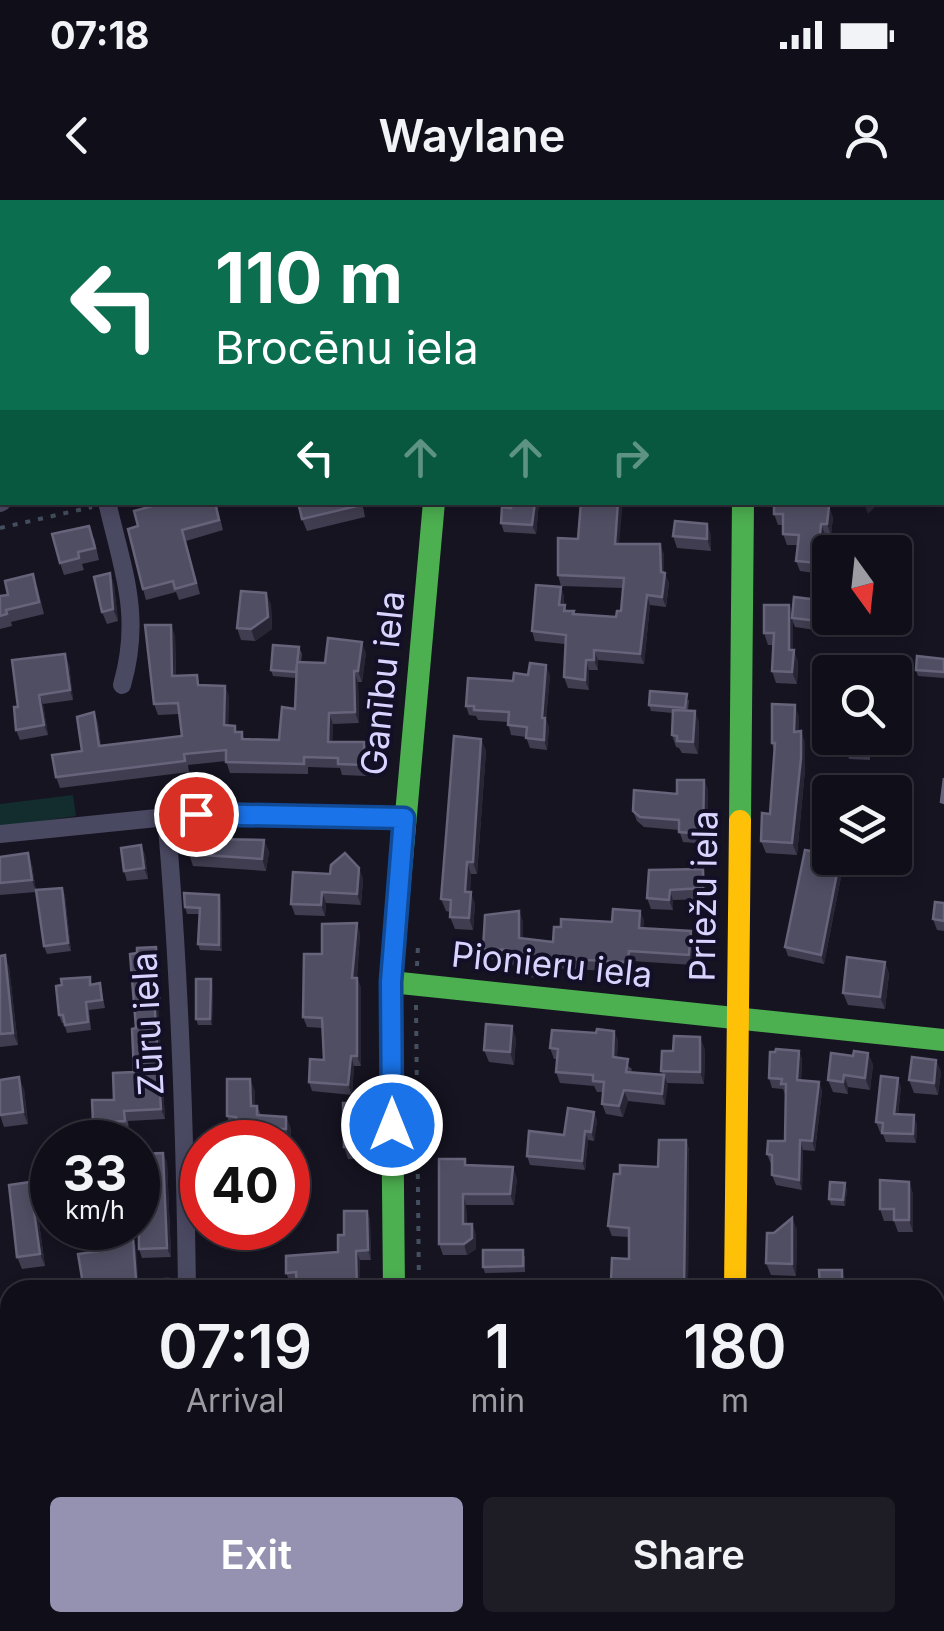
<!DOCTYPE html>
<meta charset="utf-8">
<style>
:root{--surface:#100f19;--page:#1e1d26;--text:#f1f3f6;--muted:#9c9ca2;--line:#302f38;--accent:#9591b1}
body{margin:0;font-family:Inter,sans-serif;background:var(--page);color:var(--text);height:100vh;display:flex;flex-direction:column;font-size:38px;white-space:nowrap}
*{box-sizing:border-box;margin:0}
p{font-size:32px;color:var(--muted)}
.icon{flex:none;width:55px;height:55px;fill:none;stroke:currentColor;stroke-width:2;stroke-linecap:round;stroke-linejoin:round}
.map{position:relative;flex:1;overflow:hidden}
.panel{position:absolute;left:0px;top:1080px;width:945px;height:352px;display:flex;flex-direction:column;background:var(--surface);border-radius:30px 30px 0 0;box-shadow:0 5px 15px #0003,0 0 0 2px var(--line)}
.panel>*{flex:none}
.top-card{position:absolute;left:0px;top:0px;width:945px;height:305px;box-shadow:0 5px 15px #0003,0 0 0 2px var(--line);background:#0b6e4f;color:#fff;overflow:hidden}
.needle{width:65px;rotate:165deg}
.controls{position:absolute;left:812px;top:335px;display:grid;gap:20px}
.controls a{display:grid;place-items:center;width:100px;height:100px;border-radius:10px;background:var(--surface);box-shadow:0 5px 15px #0003,0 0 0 2px var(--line);font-size:50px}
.speed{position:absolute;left:30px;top:920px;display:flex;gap:20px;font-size:50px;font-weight:700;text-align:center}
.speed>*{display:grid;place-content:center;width:130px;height:130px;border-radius:50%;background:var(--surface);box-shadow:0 5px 15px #0003,0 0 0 2px var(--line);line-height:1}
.speed small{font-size:25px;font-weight:400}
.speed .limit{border:15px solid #d22;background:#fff;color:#111}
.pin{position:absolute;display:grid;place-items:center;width:85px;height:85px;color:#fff;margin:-42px;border:5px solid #fff;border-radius:50%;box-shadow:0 2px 10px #0007}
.me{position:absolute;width:110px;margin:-55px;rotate:0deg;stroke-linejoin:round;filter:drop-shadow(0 0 8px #0008)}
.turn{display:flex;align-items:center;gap:35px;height:210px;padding:0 50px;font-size:45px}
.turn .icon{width:130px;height:130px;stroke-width:2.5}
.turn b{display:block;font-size:70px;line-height:85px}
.lanes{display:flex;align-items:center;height:95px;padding:0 50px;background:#0003;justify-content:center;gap:50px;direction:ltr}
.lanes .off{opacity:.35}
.eta{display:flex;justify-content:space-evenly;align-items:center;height:170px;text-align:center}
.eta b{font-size:60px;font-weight:600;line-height:70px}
.button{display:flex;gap:20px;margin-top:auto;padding:20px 50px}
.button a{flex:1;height:115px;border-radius:10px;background:var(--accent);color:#fff;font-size:40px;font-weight:600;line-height:115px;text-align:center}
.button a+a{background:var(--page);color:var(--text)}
.status{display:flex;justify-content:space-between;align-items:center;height:70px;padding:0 50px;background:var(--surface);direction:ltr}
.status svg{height:28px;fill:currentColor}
header{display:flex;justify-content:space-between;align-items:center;height:130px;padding:0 50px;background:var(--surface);font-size:45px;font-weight:600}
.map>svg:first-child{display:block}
.green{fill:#132c2d}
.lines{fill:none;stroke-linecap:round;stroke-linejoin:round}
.path{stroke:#44505f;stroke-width:4;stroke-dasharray:5 8;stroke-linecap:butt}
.lane{stroke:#4a4962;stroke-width:9}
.street{stroke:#4a4962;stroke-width:18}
.fast{stroke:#4caf50;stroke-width:22}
.slow{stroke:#ffc107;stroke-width:22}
.wall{fill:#403d50}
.shaded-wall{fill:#282635}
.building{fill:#504e63;stroke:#66637b;stroke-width:2.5}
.route-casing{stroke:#114b97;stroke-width:25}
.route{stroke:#1a73e8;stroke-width:18}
.labels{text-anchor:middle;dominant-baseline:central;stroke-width:8;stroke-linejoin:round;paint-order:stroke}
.street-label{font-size:35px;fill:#d9d4ff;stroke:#130f26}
</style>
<div class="status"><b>07:18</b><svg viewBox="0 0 49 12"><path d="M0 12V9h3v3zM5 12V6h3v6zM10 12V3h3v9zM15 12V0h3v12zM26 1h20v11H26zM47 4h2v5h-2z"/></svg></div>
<header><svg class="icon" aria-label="back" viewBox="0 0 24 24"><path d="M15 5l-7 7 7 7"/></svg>Waylane<svg class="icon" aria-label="person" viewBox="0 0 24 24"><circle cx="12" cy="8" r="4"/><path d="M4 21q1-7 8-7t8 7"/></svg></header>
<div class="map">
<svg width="944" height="1431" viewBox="0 0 944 1431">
<rect width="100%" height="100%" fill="#161421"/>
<path class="green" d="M73,595L76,616L0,627V604Z"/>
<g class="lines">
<g class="path">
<path d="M942,233H944"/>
<path d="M0,328L92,307"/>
<path d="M417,766L418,745"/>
<path d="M416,805L419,1090"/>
</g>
<g class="lane">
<path d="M887,0V2"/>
<path d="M721,2V0"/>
<path d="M942,46H944"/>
</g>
<g class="street">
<path d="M311,0L317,2"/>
<path d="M942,254H944"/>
<path d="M107,302C123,371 142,415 122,485"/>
<path d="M0,303L2,302"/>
<path d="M166,616C180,774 185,931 187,1090"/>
<path d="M0,634L196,614L403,618"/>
<path d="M0,1216L10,1299"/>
<path d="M23,1422L24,1431"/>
<path d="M731,1431V1422"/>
</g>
<g class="fast">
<path d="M455,0V2"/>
<path d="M740,621L743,302"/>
<path d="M391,782L944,840"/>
<path d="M394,1090L391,782L434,302"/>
<path d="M397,1422V1431"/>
</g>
<path class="slow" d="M735,1090L740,621"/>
</g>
<g class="wall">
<path d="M167,302H216L223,330L186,341L200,394L179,400L176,392L146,400L143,389Z"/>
<path d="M362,302L365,317L307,331L302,319Z"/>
<path d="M539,302L536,334L504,332L501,323L511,308Z"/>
<path d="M774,302H809L833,317L831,335L825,334L822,366L830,367V418H843L842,423L823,421L822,431L795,427L793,422V450L798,462L797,484L776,483L772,471L773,445H768L764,433L811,399L814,373L800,371L796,361L798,345H787L783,334V325H778L774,314Z"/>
<path d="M881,302H915V306Z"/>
<path d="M707,324L711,336V351L677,348L673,336Z"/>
<path d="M94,338L99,360L82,364L84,370L64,375L60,363Z"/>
<path d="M619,344L664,354V373L669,383L666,407L650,405L644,464L598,460V470H589V490L568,488L564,477L565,444L535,441L532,431L561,387L564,397V405L567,411L575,415L616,417L621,411L623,388L561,386L558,375Z"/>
<path d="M110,373L114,385L118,421L107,424L102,412Z"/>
<path d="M37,386L44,414L11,422L12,426L0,429V396Z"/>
<path d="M266,393L271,405L272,429L255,441L241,440L237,428Z"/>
<path d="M175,435L176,476L201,485L225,486L229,497L228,526L237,532H242L244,539L279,540L295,509L296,478L273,476L271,470L299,447L302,454L301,462L325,463L366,453L362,482H358L359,523L333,524L332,542H364L368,553L367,576L342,575L340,568L308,567V574L230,573L226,561L188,565L189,572L60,588L56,577L82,551L94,512L98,523L101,546L182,536L179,514L158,515L154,504Z"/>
<path d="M944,459V478L918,476L916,470Z"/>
<path d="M69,464L73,500L43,504L48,535L20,540L16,530L18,507Z"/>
<path d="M528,475H550L546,519L549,528L547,550L530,548L526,537L511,535L508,522L478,520L476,516L469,515L466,506L513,481Z"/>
<path d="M689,500L688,510L695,511L699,523L698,554L682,553L679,548L676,547L672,535L673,513L651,511L649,505Z"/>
<path d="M799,517V531H801L805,543V570L797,655L766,653L761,641L770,614L774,551L772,543Z"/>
<path d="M481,539L486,551L477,674H471L470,692L475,704L473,730L455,729L450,717V712L446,711L441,699Z"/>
<path d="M868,540L870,546V560L849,559L847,553Z"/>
<path d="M704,580L708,590L707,644L683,642L679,630L644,627L637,621L633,611L677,594Z"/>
<path d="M213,634L215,639L264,640L269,652L266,671L193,666L189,654Z"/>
<path d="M141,645L145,655L148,679L127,681L124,671Z"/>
<path d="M0,657L32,665L36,692L0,695Z"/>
<path d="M834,663L833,667L841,677L824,764L788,756L785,747Z"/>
<path d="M359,668L363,679L361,705L326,703L325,716L295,715L291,704L330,674Z"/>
<path d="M703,669L706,679V699L673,700V710L651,709L647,698Z"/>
<path d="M62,688L65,696L71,751L47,754L44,746Z"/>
<path d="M219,695L221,701L222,751L200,750L198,744L200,714H187L185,707Z"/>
<path d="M944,703V731L937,730L933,719Z"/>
<path d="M640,711L644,721L643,728L691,731L694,741L693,765L632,761V772L548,768L547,779L519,776L515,765H511L509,760L487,759L483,749L523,721V738L553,742L561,727L612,722Z"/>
<path d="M360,733L357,778L361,788V866H354L352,895L312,891L309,882L324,860L323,828L307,827L303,817L322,754Z"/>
<path d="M156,747L159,757L161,806L158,807L165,919L128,921L129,932L97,933L93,923L114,900L134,872L137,753Z"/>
<path d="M0,756L9,767L18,845L0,847Z"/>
<path d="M885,762L889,774L885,809L848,805L843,793Z"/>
<path d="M90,777L92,785L100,783L105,808L89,810L91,830L67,833L64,823H62L59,815Z"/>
<path d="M213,785L212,825H198L196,819Z"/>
<path d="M614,831L618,841L617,857L632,869L631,872L663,875L661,871L705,849L704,884L667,883L665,905L628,901L623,917L606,914L602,904L603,892H597L594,886L560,883L556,872L557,859H554L550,848L596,833Z"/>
<path d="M516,838L514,865L489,862L484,850Z"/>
<path d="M799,851L802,860L801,880L819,882L822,891L815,951L803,950L802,990L776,985L772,975V964H771L767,954L785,941V894L783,889L772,888L769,878Z"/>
<path d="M868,853L873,865L870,890L848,887V894L833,892L828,880L853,856Z"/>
<path d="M936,860L941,872L938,895L914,893L909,880Z"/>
<path d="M250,879L255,892V906H257L261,915L286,917L291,929L290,941L241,940L236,929L231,928L227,916Z"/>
<path d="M901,887L898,915L917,924L916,943L886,942L882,932H880L876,922Z"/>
<path d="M24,889L28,924L4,927L0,915Z"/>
<path d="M364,903L369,915L370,959H348L344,947Z"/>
<path d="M594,912L597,921L594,941L588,940L585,970L530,965L527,956L564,935Z"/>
<path d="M686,940L689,950L688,1090H614L611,1080L629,1059V1037L612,1036L608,1026L620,974L658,967Z"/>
<path d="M167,962L171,1057L142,1058L139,1049Z"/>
<path d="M467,965L517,978L514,1005H466L467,1024H472L476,1035V1049L467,1055H443L439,1044Z"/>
<path d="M909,982L913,994V1032H898L894,1021H884L880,1009Z"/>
<path d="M847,989L845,1006L831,1005L829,999Z"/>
<path d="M35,994L45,1066L22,1069L17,1057Z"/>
<path d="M367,1011L370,1020L371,1060H360L297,1082H290L286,1073L338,1052L344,1035Z"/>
<path d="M792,1018L797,1030L796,1076L771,1075L766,1063Z"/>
<path d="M525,1056V1072L485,1073L483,1067Z"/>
<path d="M944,1116V1204H942L938,1194V1179H935V1148H939Z"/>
<path d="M60,1422H100V1427L63,1431Z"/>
<path d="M104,1422H138L139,1429L142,1431H107Z"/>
<path d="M252,1422H295L296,1431H254Z"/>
<path d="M444,1422H483V1426L445,1425Z"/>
</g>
<g class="shaded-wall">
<path d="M535,302H539L536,334L532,325Z"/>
<path d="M618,302H623L618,354L615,344Z"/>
<path d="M864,302H880L868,314Z"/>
<path d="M829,306L833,317L831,335L827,324Z"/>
<path d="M707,324L711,336V351L707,339Z"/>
<path d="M821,324L825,334L821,374L817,363Z"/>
<path d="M660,344L664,354V379L665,373L669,383L666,407L662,397Z"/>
<path d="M110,373L114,385L118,421L113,409Z"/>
<path d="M561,387L564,397L563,415L559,405Z"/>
<path d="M266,393L271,405L272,429L255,441L251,429Z"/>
<path d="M647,395L650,405L644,464L640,454Z"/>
<path d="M789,405L793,417L792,418L793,422V460L794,450L798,462L797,484L792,472L789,450Z"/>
<path d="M820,412L823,421L822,431L819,421Z"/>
<path d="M171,425L175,435L176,487L172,476Z"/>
<path d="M362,442L366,453L362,482L358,471Z"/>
<path d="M594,450L598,460V470L594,460Z"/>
<path d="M65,454L69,464L73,500L70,490Z"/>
<path d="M586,460L589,470V490L585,480Z"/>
<path d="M546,465L550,475L546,519L549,528L547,550L544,540L542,518Z"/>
<path d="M354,471L358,482L359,523L355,512Z"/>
<path d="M225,486L229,497L228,536L224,525Z"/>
<path d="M39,495L43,504L48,535L44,525Z"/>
<path d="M795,505L799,517V544L794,532Z"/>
<path d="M695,511L699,523L698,554L693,542Z"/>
<path d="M94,512L98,523L103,557L99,546Z"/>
<path d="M329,513L333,524L332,552L328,542Z"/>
<path d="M801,531L805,543V570L797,655L792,643Z"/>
<path d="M481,539L486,551L477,674L473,662Z"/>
<path d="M364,542L368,553L367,576L364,565Z"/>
<path d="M704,580L708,590L707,644L703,634Z"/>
<path d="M264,640L269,652L266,671L262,659Z"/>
<path d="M141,645L145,655L148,679L144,668Z"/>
<path d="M28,653L32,665L36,692L32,680Z"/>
<path d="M467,662L471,674L469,704L465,692Z"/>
<path d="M359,668L363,679L361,705L357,694Z"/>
<path d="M838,668L841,677L824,764L821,755Z"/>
<path d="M703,669L706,679V699L703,688Z"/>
<path d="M62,688L65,696L71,751L68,743Z"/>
<path d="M670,690L673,700V710L669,700Z"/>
<path d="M322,692L326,703L325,716L321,705Z"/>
<path d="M471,692L475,704L473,730L469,718Z"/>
<path d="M219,695L221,701L222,751L219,745Z"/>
<path d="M519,711L523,721V748L519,738Z"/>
<path d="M640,711L644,721L643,738L639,728Z"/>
<path d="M357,723L360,733L356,788L352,778Z"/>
<path d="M691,731L694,741L693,765L689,755Z"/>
<path d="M156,747L159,757L161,806L158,796Z"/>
<path d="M629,751L632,761V772L628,762Z"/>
<path d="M5,755L9,767L18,845L13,833Z"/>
<path d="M544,758L548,768L547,779L543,769Z"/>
<path d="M885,762L889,774L885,809L880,797Z"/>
<path d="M357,778L361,788V866L357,856Z"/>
<path d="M211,779L213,785L212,825L210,819Z"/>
<path d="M154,796L158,807L165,919L161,909Z"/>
<path d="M512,826L516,838L514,865L510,852Z"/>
<path d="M614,831L618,841L616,867L613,857Z"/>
<path d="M700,837L705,849L704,884L700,872Z"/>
<path d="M799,851L802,860L801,890L797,880Z"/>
<path d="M868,853L873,865L870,890L865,878Z"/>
<path d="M351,856L354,866L352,895L348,885Z"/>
<path d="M936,860L941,872L938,895L934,883Z"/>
<path d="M664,875L668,885L665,905L662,894Z"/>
<path d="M844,875L848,887V894L843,882Z"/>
<path d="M19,877L24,889L28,924L23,912Z"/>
<path d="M898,878L901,887L897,923L894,914Z"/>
<path d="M250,879L255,892V918L251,906Z"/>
<path d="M819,882L822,891L815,951L812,941Z"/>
<path d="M624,890L628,901L623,917L619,906Z"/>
<path d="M364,903L369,915L370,959L365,947Z"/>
<path d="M594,912L597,921L594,941L591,932Z"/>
<path d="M914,915L917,924L916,943L913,934Z"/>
<path d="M286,917L291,929L290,941L286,929Z"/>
<path d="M585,931L588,940L585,970L582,961Z"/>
<path d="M686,940L689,950L688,1090H684Z"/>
<path d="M800,940L803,950L802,990L799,980Z"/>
<path d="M163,953L167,962L171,1057L167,1048Z"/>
<path d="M513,967L517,978L514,1005L510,994Z"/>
<path d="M30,982L35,994L45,1066L40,1054Z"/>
<path d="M909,982L913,994V1032L909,1020Z"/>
<path d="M845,983L847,989L845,1006L843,1000Z"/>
<path d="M463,994L466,1005L467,1035L463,1024Z"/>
<path d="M367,1011L370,1020L371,1060L368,1050Z"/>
<path d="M792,1018L797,1030L796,1076L792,1064Z"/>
<path d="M472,1024L476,1035V1049L467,1055L464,1044Z"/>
<path d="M133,1038L136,1046L139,1087L136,1080Z"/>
<path d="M356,1051L360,1060V1090H357Z"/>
<path d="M842,1070L845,1079V1090H842Z"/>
</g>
<g class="building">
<rect x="890" y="0" width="38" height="2"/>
<path d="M2,192V222L0,223V193Z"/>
<path d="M167,302H215L219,320L182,330L196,383L175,389L173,381L143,389L128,329L138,326L134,311Z"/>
<path d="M298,302H360L361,305L302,319Z"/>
<path d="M511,302H535L532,325L501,323L502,307L511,308Z"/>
<path d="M581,302H618L615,344H660L661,372L665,373L662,397L647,395L640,454L594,450V460H586L585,480L564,477L566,435L532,431L536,385L561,387L559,405H565L564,411H574L573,414L616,417L617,411H621L624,378L558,375V338L578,339Z"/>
<path d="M774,302H805L829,306L827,324H821L817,363L796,361L799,335L783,334V314H774Z"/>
<path d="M675,321L707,324V339L673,336Z"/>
<path d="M89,326L95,348L78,352L79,358L60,363L52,334Z"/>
<path d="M815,364L830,367V413L820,412L819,421L792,418L794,397L811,399Z"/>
<path d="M110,373L113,409L102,412L94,377Z"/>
<path d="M33,374L39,402L6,410L7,414L0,416V396L8,395L5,381Z"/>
<path d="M241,391L266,393L268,417L251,429L237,428Z"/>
<path d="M764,405H789V450H794L792,472L772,471L774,433H764Z"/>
<path d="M145,425H171L172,476L197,475L198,485L225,486L224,525L235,526V532H242V539L279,540L282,507L295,509L297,462L325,463L328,438L362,442L358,471H354L355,512L329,513L328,542H364V565L338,564V558L304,557V564L226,562V550L184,554L185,561L56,577L52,555L82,551L77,517L94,512L99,546L182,536L178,503L154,504Z"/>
<path d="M273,445L299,447L296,472L271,470Z"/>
<path d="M65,454L70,490L39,495L44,525L16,530L14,507H18L12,460Z"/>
<path d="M917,456L944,459V472L916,470Z"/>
<path d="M530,463L546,465L542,518H545L544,540L526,538L527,527L508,525L509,512L474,510V506H466L468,478L513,481L514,473L528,475Z"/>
<path d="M650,491L687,494L685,508L649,505Z"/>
<path d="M772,504L795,505L794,532L801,531V558L792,643L761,641L762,613L770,614L775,543H772Z"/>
<path d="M673,510L695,511L693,542L677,541V536L672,535Z"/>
<path d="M454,536L481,539L473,662H467L465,692H471L469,718L450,717L451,700L441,699Z"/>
<path d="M848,539L868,540V554L847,553Z"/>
<path d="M944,578V603L941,602Z"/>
<path d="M677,580H704L703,634L679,632V620L640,617L633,611L634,590L677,594Z"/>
<path d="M189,634H213V639L264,640L262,659L189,654Z"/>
<path d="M141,645L144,668L124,671L121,648Z"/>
<path d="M805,650L830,654L829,667L838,668L821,755L785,747Z"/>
<path d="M28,653L32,680L0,683V657Z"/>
<path d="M345,653L359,668L357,694L322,692L321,705L291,704L293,672L330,674L331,665Z"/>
<path d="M703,669V688L670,690L669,700L647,698L649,670Z"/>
<path d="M62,688L68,743L44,746L36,690Z"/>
<path d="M184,693L219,695V745L198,744L200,708L185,707Z"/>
<path d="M935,702L944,703V721L933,719Z"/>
<path d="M613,709L640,711L639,728L691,731L689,755L629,751L628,762L544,758L543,769L515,766L516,756L507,755L508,750L483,749L485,715L519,711V738L553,742L554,727H561V719L612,722Z"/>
<path d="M357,723L352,778H357V856H351L348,885L309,882L310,859L324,860L322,818L303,817L304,754H322V724Z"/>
<path d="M156,747L158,796H154L161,909L124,911L125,921L93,923L92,900H114L113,873L134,872L132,829L136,828L130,754L137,753V748Z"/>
<path d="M5,755L13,833L0,834V756Z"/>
<path d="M847,757L885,762L880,797L843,793Z"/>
<path d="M90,777V785L100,783L102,800L86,802L88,822L65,825L63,815H59L56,786L62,785L61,779Z"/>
<path d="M196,779H211L210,819H196Z"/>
<path d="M486,824L512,826L510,852L484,850Z"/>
<path d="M597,829L614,831L613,857L628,859L626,872L664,875L662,894L624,890L619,906L602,904L604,882L593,881V875L556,872L558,849L550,848L552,830L596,833Z"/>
<path d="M674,836L700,837V872L661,871L662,851H673Z"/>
<path d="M776,849L799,851L797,880L819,882L812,941L800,940L799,980L772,975V955L767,954L768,941H785L786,884H781L782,879L769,878L770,852H775Z"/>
<path d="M854,851L868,853L865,878L844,875L843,882L828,880L831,853L853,856Z"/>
<path d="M912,857L936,860L934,883L909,880Z"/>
<path d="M881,876L898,878L894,914L914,915L913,934L882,933L883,923L876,922Z"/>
<path d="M19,877L23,912L0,915V880Z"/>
<path d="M227,879H250L251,906H257V915L286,917V929L236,928V917L227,916Z"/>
<path d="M343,903H364L365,947H344Z"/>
<path d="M568,908L594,912L591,932L585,931L582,961L527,956L529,931L564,935Z"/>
<path d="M659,940H686L684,1090H662V1081L611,1080L612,1058L629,1059V1028L608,1026L614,974H620V965L658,967Z"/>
<path d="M163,953L167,1048L139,1049L138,954Z"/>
<path d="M439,959H465V965L513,967L510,994H463V1024H472V1038L464,1044H439Z"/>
<path d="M880,980L909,982V1020H894V1009H880Z"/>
<path d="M30,982L40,1054L17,1057L9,985Z"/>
<path d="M830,982L845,983L843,1000L829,999Z"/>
<path d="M344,1011H367L368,1050L356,1051L357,1090H297L296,1072L286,1073V1056L338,1052V1035H344Z"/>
<path d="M792,1018V1064L766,1063L767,1033H774Z"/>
<path d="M133,1038L136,1080L168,1079V1090H84L78,1054L106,1050L105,1042Z"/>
<path d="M483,1050H523V1066L483,1067Z"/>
<path d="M819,1070H842V1090H820Z"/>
<path d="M940,1116H944V1194H938L939,1169H935V1148H939Z"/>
<path d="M939,1237H944V1268H938Z"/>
<path d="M117,1422H136V1430L141,1429V1431H119Z"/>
<path d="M252,1422H293V1426L254,1428Z"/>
<path d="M356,1422H371V1431H345V1425H356Z"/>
<rect x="669" y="1422" width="25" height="9"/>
<rect x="818" y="1422" width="17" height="9"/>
</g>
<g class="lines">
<defs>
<path id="route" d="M196,614L404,618L391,782L392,925"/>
</defs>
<use href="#route" class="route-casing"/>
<use href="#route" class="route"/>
</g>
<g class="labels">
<g class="street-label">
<text transform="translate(382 483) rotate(-84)">Ganību iela</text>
<text transform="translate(703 696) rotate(-89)">Priežu iela</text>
<text transform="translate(552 764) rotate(6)">Pionieru iela</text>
<text transform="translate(147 824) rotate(-93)">Zūru iela</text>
</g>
</g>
</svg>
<div class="controls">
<a><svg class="needle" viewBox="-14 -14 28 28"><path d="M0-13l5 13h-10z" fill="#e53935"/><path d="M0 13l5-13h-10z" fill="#9c9ca2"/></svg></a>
<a><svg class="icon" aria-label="search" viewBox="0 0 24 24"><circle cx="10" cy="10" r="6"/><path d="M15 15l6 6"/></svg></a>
<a><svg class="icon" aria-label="layers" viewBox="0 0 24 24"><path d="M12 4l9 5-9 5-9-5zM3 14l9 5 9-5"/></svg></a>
</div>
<div class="speed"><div>33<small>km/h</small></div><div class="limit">40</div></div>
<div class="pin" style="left:196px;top:614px;background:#d93025"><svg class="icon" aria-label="arrive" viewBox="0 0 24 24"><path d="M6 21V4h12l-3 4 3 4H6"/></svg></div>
<svg class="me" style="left:392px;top:925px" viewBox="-20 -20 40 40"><circle r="17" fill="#1a73e8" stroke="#fff" stroke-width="3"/><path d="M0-11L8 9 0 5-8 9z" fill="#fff"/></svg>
<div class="top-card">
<div class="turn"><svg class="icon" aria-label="left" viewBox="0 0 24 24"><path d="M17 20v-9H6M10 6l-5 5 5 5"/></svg><div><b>110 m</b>Brocēnu iela</div></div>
<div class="lanes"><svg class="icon" aria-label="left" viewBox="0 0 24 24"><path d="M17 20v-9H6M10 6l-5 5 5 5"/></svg><svg class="icon off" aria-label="ahead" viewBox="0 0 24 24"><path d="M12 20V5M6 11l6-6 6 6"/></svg><svg class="icon off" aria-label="ahead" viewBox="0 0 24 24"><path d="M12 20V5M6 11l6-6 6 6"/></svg><svg class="icon off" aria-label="right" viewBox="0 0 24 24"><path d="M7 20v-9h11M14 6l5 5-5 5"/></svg></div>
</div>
<section class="panel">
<div class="eta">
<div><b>07:19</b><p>Arrival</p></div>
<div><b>1</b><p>min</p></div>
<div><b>180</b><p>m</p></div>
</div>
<div class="button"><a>Exit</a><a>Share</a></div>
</section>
</div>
